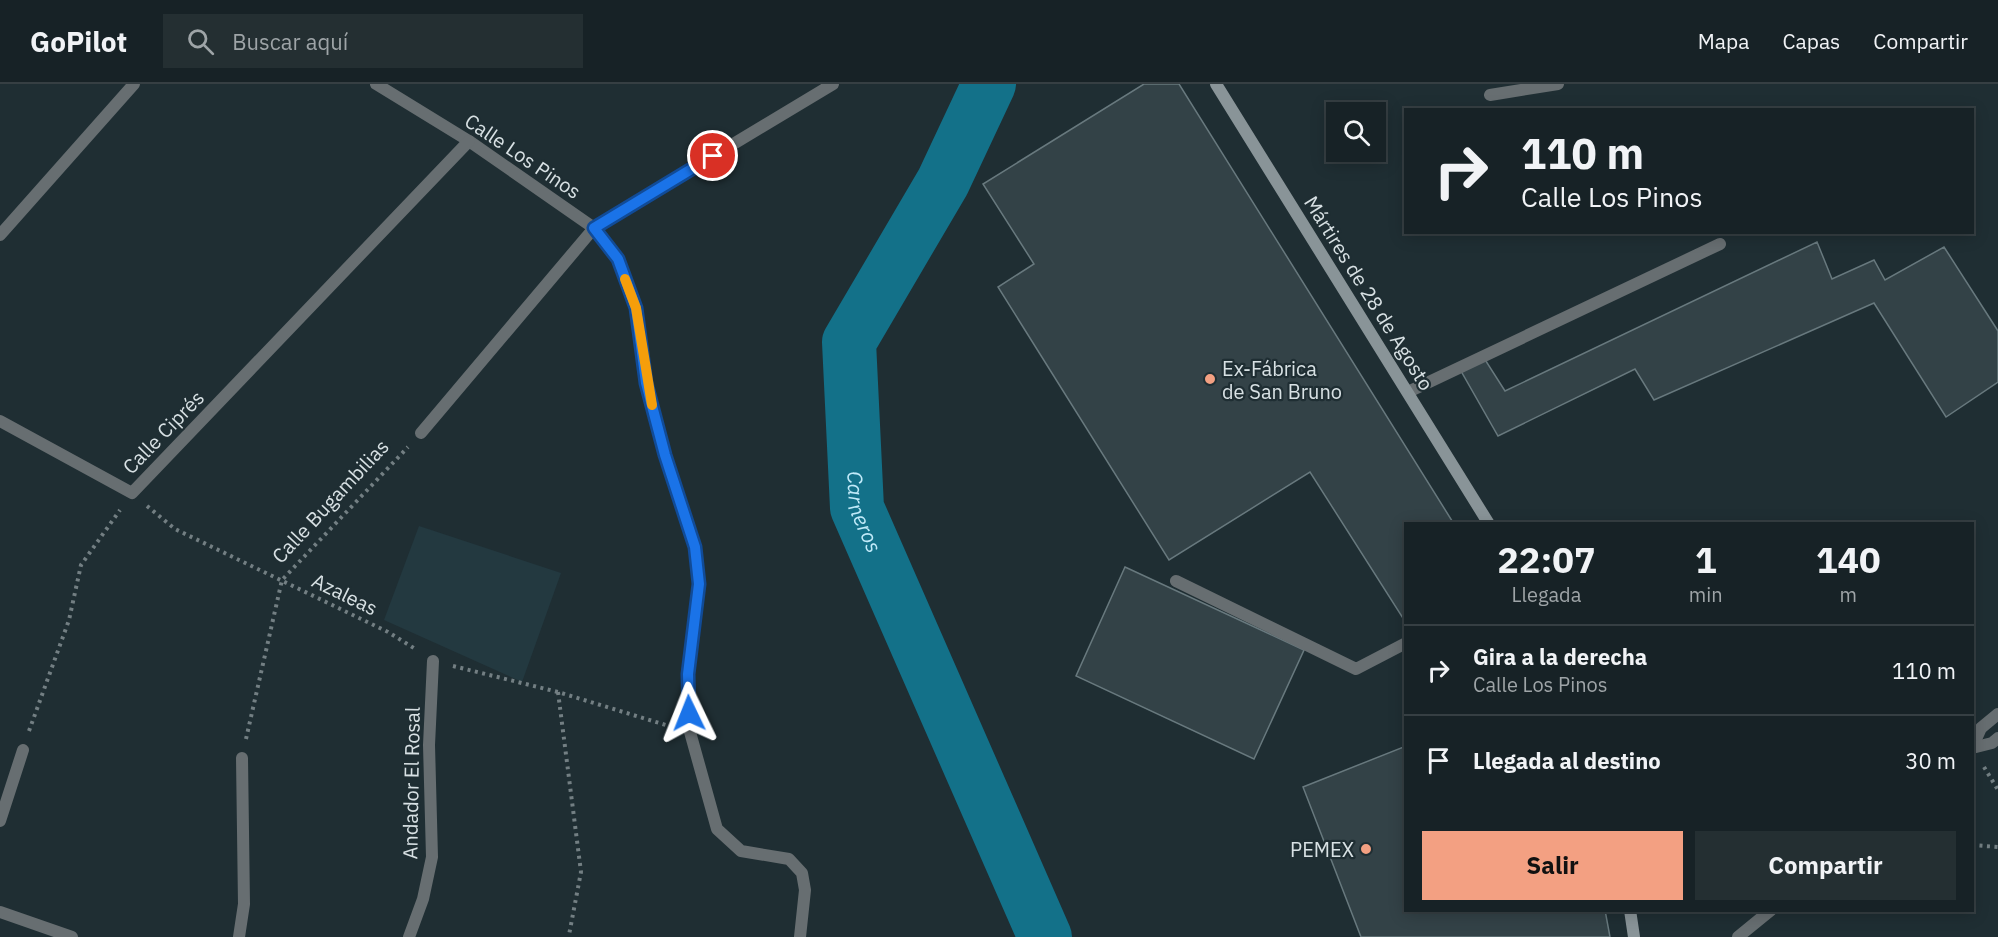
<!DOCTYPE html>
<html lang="es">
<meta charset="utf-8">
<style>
:root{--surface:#172226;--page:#242f32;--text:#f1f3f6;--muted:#9ea4a7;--line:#363f43;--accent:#f3a082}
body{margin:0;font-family:"IBM Plex Sans",sans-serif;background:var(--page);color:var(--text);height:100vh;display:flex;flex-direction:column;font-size:22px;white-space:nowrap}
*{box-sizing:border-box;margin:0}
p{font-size:20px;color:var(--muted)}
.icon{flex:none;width:33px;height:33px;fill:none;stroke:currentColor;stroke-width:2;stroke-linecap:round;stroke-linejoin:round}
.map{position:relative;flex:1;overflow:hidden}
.drawer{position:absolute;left:1404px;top:438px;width:570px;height:390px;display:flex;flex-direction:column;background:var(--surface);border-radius:0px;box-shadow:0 3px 15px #0003,0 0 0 2px var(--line)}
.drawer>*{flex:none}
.top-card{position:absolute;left:1404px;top:24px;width:570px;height:126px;border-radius:0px;box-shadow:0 3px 15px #0003,0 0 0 2px var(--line);background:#172226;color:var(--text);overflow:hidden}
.fabs{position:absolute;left:1326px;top:18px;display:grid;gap:12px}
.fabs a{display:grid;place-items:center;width:60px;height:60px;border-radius:0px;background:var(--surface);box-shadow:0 3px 15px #0003,0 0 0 2px var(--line);font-size:30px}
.pin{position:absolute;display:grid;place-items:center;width:51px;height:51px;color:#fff;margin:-26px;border:3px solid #fff;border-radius:50%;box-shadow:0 2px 6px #0007}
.me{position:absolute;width:66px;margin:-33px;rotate:358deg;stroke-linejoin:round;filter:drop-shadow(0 0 4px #0008)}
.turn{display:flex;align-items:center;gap:21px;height:126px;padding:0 18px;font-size:27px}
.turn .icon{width:78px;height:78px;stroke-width:2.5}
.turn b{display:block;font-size:42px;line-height:51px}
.eta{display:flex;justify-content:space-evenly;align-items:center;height:102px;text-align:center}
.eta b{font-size:36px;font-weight:700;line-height:42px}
.button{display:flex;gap:12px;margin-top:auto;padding:12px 18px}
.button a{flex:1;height:69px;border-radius:0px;background:var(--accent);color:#111;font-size:24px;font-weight:700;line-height:69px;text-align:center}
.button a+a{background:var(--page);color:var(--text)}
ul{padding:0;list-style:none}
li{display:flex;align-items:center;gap:18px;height:90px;padding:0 18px;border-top:2px solid var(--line)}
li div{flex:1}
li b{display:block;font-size:22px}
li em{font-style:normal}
header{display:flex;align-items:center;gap:36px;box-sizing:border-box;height:84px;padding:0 30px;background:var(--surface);border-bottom:2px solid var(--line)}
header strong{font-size:28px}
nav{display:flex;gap:33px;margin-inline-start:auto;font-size:21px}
.search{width:420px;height:54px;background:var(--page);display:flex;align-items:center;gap:15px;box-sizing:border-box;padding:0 21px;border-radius:0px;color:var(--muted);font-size:22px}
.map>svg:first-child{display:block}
.built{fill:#233940}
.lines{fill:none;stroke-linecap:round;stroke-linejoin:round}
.river{stroke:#137189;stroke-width:54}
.building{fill:#334247;stroke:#68797e;stroke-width:1.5}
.path{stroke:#737f83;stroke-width:4;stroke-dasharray:3 4.5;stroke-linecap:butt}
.service{stroke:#676e71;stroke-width:12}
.minor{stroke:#676e71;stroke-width:12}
.secondary{stroke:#899498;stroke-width:12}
.route-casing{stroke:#114b97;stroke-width:15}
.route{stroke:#1a73e8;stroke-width:10}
.slow{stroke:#f59e0b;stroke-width:10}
.poi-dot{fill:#f3a082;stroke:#1f2e33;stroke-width:2}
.labels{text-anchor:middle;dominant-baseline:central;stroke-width:4.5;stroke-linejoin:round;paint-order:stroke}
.street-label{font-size:20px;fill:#d8e1e4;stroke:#1f2e33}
.poi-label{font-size:20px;fill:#d8e1e4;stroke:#1f2e33;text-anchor:start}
.water-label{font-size:21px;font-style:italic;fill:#c1eaf9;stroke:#1f2e33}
</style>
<header>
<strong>GoPilot</strong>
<div class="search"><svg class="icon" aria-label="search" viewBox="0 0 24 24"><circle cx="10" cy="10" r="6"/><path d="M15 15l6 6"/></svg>Buscar aquí</div>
<nav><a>Mapa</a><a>Capas</a><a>Compartir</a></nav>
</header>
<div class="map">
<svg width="1998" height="853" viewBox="0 0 1998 853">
<rect width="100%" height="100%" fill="#1f2e33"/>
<path class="built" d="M419,442L561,489L522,598L384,536Z"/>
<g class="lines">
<path class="river" id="s1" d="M989,0L943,98L849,258L857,424L1045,853"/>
</g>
<g class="building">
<path d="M1144,0H1179L1454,440H1406V539L1310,388L1169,476L998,203L1034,180L983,100Z"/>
<path d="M1817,158L1832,195L1874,176L1885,196L1944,163L1998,247V298L1946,333L1874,219L1654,316L1635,285L1498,352L1461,287L1484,274L1505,307Z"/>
<path d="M1125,483L1304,566L1254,675L1076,592Z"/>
<path d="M1406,662V826H1605L1610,853H1361L1303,703Z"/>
</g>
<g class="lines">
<g class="path">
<path d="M147,422L175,445L388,548L417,566"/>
<path d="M453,582L558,608L669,642"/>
<path d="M558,608L581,788L569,851"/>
<path d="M29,647L69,536L81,481L120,426"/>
<path d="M246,655L282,496L408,363"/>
<path d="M1984,683L1998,706"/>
<path d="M1972,761L1998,763"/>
</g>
<g class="service">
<path d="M1490,11L1558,0"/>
<path d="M1408,308L1720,160"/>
<path d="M1176,497L1356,585L1406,559"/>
</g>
<g class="minor">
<path d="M376,0L469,57L594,144L618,175L636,224L646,299L665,371L695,463L699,500L688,590L690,648L717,745L741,767L789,775L802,789L805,806L800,853"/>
<path d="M0,151L134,0"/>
<path d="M0,337L132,409L469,57"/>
<path d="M421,349L594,144L833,0"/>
<path d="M1972,664L1981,644L1998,630"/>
<path d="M1972,664L1992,659L1998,654"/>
<path d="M0,737L23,666"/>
<path d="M0,828L72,853"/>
<path d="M239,853L244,820L242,674"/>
<path d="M409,853L423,815L432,773L429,661L433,577"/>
<path d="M1738,853L1771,826"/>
</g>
<g class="secondary">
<path d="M1216,0L1489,440"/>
<path d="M1630,826L1634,853"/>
</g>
</g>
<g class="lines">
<defs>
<path id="route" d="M689,629L688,590L699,500L695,463L665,371L646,299L636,224L618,175L594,144L713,72"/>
</defs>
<use href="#route" class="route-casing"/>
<use href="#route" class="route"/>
<path class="slow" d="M625,195L636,224L652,321"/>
</g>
<g class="poi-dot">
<circle cx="1210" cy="295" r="6"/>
<circle cx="1366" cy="765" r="6"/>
</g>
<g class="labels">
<g class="street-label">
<text transform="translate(523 72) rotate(34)">Calle Los Pinos</text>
<text transform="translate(1369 209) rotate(58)">Mártires de 28 de Agosto</text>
<text transform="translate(163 348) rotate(-46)">Calle Ciprés</text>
<text transform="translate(330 417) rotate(-47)">Calle Bugambilias</text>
<text transform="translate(345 510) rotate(26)">Azaleas</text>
<text transform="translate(411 699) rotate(-89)">Andador El Rosal</text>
</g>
<g class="poi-label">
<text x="1222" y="284">Ex-Fábrica<tspan x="1222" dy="23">de San Bruno</tspan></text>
<text x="1354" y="765" text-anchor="end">PEMEX</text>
</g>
<g class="water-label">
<text stroke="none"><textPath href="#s1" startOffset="465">Carneros</textPath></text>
</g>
</g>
</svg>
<div class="fabs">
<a><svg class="icon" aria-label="search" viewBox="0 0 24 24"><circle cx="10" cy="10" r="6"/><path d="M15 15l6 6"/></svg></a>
</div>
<div class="pin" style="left:713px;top:72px;background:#d93025"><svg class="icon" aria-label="arrive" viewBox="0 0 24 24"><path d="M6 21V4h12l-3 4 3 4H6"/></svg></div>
<svg class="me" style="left:689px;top:629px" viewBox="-20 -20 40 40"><path d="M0-17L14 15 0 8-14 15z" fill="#1a73e8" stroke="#fff" stroke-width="4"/></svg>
<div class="top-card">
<div class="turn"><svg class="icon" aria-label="right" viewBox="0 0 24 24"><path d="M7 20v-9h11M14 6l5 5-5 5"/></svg><div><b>110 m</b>Calle Los Pinos</div></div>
</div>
<section class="drawer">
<div class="eta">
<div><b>22:07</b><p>Llegada</p></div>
<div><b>1</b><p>min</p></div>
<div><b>140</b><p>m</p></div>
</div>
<ul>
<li><svg class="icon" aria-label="right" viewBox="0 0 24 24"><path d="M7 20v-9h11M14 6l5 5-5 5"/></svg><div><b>Gira a la derecha</b><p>Calle Los Pinos</p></div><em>110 m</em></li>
<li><svg class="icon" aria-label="arrive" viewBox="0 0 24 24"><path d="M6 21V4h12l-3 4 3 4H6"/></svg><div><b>Llegada al destino</b></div><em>30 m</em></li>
</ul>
<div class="button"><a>Salir</a><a>Compartir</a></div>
</section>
</div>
